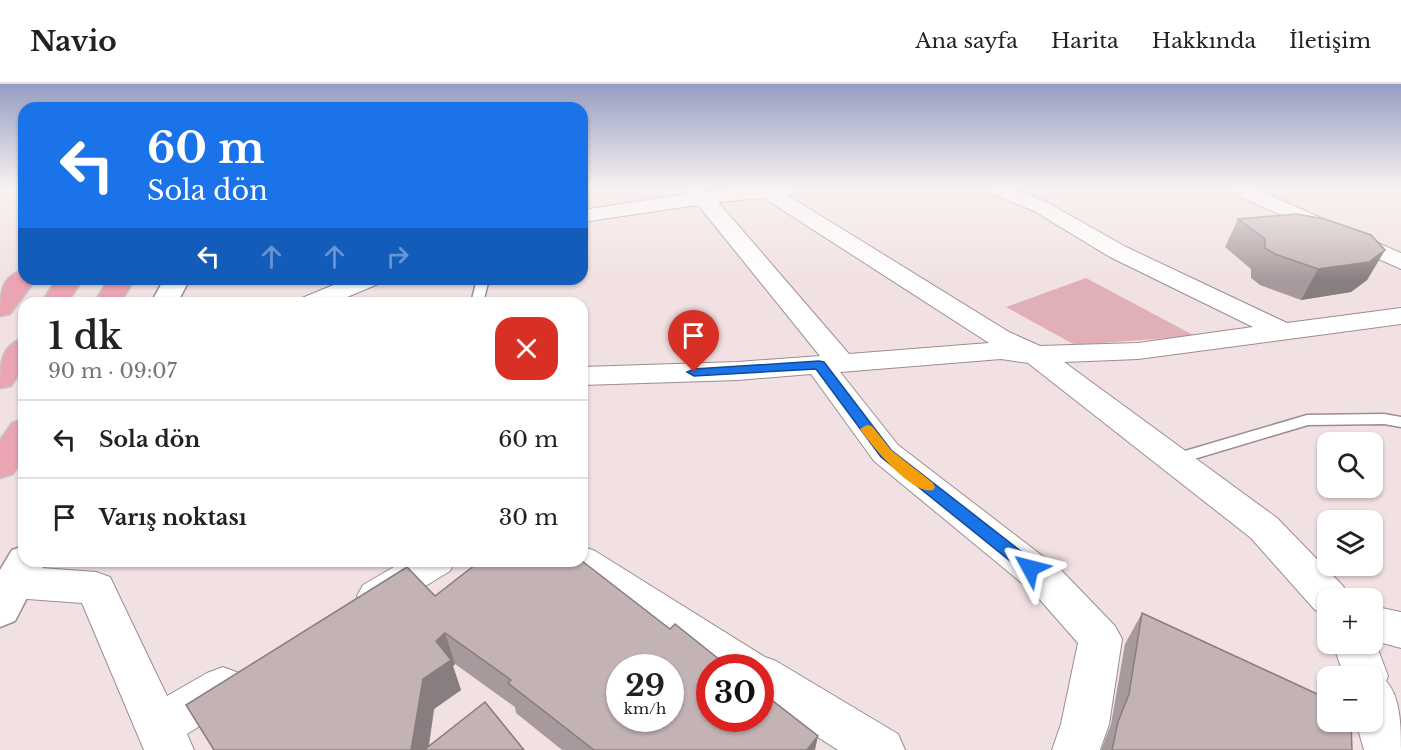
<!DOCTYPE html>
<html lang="tr">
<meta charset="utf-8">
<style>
:root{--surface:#fff;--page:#f2f2f2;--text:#222;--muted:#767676;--line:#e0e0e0}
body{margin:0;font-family:"Libre Baskerville",serif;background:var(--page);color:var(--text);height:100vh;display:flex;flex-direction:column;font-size:22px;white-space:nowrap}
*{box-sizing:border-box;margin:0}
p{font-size:20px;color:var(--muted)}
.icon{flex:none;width:33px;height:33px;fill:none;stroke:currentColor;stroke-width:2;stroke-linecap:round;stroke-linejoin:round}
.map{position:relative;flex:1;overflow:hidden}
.details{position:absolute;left:18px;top:213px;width:570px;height:270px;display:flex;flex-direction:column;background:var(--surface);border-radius:18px;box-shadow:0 2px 4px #0004}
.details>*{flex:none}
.top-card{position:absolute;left:18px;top:18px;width:570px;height:183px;border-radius:18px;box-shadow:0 2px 4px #0004;background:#1a73e8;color:#fff;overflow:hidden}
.fabs{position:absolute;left:1317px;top:348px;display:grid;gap:12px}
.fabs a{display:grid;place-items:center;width:66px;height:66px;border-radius:12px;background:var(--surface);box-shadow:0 2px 4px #0004;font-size:30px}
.speed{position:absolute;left:606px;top:570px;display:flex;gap:12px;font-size:30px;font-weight:700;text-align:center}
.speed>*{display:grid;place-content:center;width:78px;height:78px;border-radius:50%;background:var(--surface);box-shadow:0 2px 4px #0004;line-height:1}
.speed small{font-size:15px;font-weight:400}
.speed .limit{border:9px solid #d22;background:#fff;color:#111}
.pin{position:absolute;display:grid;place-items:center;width:51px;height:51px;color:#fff;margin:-62px -26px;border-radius:50% 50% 50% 0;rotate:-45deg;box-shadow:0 0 6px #0007}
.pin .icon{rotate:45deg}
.me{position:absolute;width:66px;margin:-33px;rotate:308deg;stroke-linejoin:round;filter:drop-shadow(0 0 4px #0008)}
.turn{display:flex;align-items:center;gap:21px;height:126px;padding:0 30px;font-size:27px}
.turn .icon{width:78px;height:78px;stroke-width:2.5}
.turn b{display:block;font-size:42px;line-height:51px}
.lanes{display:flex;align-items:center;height:57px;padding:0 30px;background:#0003;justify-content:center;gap:30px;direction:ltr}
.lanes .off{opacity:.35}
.round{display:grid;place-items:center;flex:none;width:63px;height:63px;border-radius:18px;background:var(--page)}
.summary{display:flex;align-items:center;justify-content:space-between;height:102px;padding:0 30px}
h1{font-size:36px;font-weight:600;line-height:45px}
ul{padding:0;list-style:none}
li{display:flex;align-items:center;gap:18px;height:78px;padding:0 30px;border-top:2px solid var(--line)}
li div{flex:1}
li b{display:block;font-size:22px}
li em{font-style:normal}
header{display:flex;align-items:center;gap:36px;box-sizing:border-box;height:84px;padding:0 30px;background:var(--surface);border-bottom:2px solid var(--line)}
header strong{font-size:28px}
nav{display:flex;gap:33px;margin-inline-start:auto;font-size:21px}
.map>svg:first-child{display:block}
.green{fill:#e1afb7}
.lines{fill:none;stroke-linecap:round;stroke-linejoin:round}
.service-casing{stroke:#9c8d90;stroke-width:3}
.minor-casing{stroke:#9c8d90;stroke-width:2}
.tertiary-casing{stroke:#9c8d90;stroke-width:3}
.trunk-casing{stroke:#c8c6c6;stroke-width:3}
.service{fill:#fff;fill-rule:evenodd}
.minor{fill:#fff;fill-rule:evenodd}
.tertiary{fill:#fff;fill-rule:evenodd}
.trunk{fill:#eaa4b2;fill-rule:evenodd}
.wall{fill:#a89a9c}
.shaded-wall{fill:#887d7f}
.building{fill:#c3b3b5;stroke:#887d7f;stroke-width:1.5;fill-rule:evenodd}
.route{fill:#1a73e8;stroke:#114b97;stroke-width:1.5}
.slow{fill:#f59e0b}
</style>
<header>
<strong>Navio</strong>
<nav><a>Ana sayfa</a><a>Harita</a><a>Hakkında</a><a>İletişim</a></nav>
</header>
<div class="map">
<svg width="1401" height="666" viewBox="0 0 1401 666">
<rect width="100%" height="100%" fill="#f2e1e3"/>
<path class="green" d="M1086,194L1195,252L1075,261L1006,223Z"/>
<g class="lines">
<defs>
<g id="service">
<path d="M477,195H489L483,219H471Z"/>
<path d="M1384,330L1401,333V343L1384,340L1308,341L1174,381L1168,380L1166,376L1168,372L1307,331Z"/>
</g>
<g id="minor">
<path d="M681,104H703L707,108L742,104H797L795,109L787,111L1009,248L1040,262L1138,259L1253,243L1110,173L1034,127L988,108L985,104H1012L1048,119L1126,163L1287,239L1401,224V240L1138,275L1064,278L1277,434L1343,502L1349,514H1328V530L1315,526L1251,454L1028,279L1001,275L840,288L898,361L1062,487L1115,542L1122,555L1109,640L1100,666H1052L1061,640L1078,559L1034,509L874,377L811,290L738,296L582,301V283L738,278L820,272L698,121L582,138V126L687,110ZM764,114L989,259L849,270L718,118Z"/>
<path d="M1227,104H1253L1401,169V185L1230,108Z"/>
<path d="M348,195H381L378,200L333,219H298L302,214Z"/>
<path d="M582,462L595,467L765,573L776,577L898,650L905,666H838L760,616V584H711L567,487L562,477H582Z"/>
<path d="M404,477H455L450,487L391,523L377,528L363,523L357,512L363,501Z"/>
<path d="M14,482L96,488L110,493L167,612L207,589L223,583L239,589L246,603L239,617L187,650L194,666H144L82,519L14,514L0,509V487Z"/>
<path d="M1372,522L1401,528V564L1375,557L1388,592L1386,597C1401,613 1401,644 1401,666H1364L1356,638H1372V592H1344L1333,560H1372Z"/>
</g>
<g id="tertiary">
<path d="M164,195H190L177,219H151Z"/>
<path d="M24,462V477H46L15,537L0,543V486L12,466Z"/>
</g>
<g id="trunk">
<path d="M24,186V195H36L10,230L0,232C0,212 0,192 24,186Z"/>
<path d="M57,195H83L67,219H41Z"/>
<path d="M109,195H135L120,219H94Z"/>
<path d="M24,254V283L11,302L0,304C0,282 0,261 24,254Z"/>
<path d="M24,335V372L13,390L0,394V356L12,339Z"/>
</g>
</defs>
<use href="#service" class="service-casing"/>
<use href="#minor" class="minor-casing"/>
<use href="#tertiary" class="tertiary-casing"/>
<use href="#trunk" class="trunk-casing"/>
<use href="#service" class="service"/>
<use href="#minor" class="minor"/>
<use href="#tertiary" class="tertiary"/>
<use href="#trunk" class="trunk"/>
</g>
<g class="wall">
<path d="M1238,135L1385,166L1367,196L1351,208L1301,216L1260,201L1251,194V185L1225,163Z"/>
<path d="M435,512L815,666H562L516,629L515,623L455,580L453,582L461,606L434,625L429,662L524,666H214Z"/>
<path d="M1142,529L1352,666H1101L1111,640L1125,560Z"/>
</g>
<g class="shaded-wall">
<path d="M1385,166L1367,196L1351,208L1301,216L1318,185Z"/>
<path d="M445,549L455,580L453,582L461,606L434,625L428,666H411L423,595L436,557Z"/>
<path d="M818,652L815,666H807Z"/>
</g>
<g class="building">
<path d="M1296,130L1325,135L1371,151L1385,166L1369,178L1318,185L1275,170L1265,164V155L1238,135Z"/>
<path d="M480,477H582L670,545L675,540L730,584H710V634H760V607L818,652L807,666H594L508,599L511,596L445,549L436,557L451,576L423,595L411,666H214L186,621L407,483L435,512ZM620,584H670V634H620Z"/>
<path d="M1142,529L1328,615V638H1351L1352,666H1112L1118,638L1129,610Z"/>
<path d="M485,618L524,666H424Z"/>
</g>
<linearGradient id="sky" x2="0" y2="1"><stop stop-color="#959dc1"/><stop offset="0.53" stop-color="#f9f2f2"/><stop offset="1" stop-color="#f9f2f2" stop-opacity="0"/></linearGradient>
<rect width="1401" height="197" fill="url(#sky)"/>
<path class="route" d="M819,277L824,278L891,366L1036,479L1038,484L1036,488L1030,490L1024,488L881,373L816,285L694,292L687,288L694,285Z"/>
<path class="slow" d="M867,341L872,342L891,366L933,399L935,403L933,406C913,412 871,361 860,345Z"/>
</svg>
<div class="fabs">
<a><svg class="icon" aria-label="search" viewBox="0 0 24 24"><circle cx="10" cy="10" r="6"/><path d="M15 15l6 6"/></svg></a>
<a><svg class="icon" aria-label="layers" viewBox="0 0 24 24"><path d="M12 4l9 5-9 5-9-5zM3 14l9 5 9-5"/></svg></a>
<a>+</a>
<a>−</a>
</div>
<div class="speed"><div>29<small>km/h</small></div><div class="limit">30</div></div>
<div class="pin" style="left:694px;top:288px;background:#d93025"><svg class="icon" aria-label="arrive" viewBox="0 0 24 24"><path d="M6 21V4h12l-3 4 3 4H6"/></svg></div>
<svg class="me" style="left:1030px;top:484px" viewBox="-20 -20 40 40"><path d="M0-17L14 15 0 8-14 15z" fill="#1a73e8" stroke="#fff" stroke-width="4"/></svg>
<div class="top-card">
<div class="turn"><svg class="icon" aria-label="left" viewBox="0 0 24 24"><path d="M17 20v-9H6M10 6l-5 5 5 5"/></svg><div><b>60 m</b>Sola dön</div></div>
<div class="lanes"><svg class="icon" aria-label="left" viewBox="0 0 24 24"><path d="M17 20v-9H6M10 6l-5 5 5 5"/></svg><svg class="icon off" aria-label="ahead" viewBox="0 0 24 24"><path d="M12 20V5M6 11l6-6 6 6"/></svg><svg class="icon off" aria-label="ahead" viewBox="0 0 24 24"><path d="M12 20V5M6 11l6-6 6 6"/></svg><svg class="icon off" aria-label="right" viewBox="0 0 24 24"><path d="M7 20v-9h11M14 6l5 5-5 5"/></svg></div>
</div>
<section class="details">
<div class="summary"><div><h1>1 dk</h1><p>90 m · 09:07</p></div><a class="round" style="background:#d93025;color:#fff"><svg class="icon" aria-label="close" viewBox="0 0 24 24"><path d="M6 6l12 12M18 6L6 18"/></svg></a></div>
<ul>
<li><svg class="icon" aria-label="left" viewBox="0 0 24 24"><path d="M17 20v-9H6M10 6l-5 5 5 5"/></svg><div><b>Sola dön</b></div><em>60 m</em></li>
<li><svg class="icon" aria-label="arrive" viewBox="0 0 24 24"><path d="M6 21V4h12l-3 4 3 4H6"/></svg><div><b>Varış noktası</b></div><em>30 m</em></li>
</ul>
</section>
</div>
